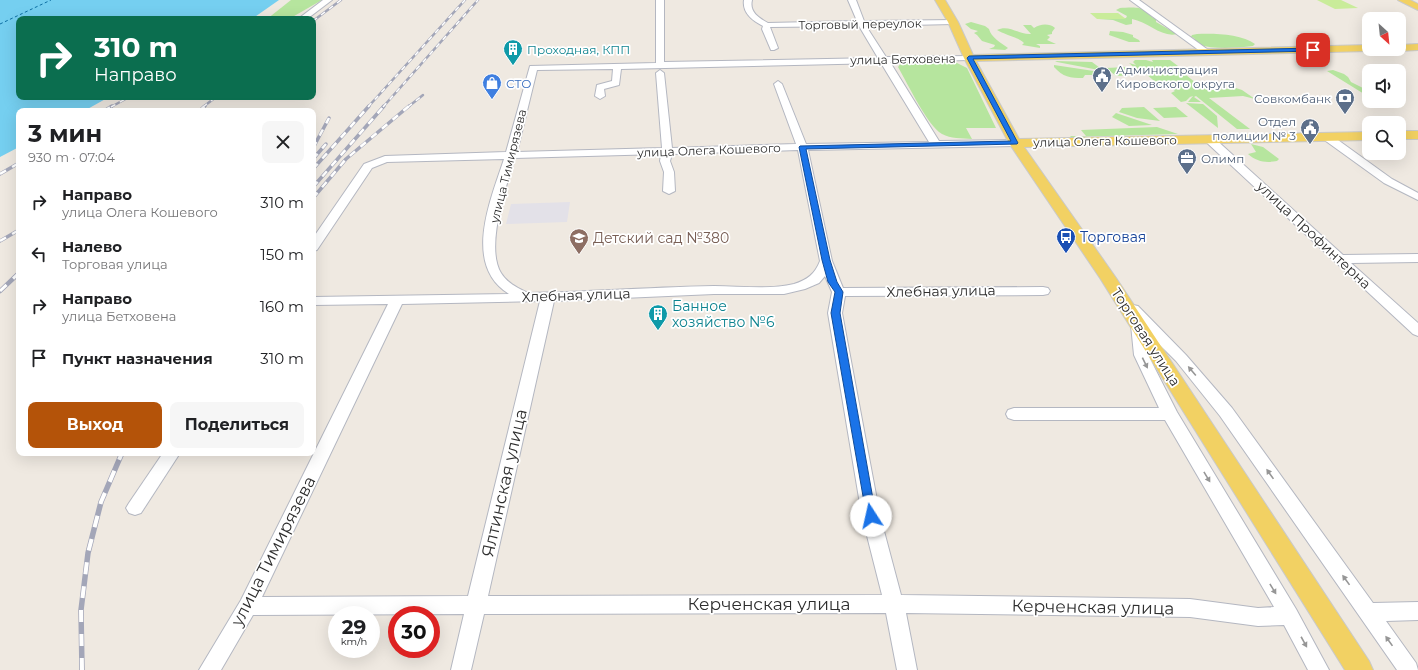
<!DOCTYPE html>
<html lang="ru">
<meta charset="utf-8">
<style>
:root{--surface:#fff;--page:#f6f6f6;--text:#202124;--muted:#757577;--accent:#b45309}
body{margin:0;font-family:Montserrat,sans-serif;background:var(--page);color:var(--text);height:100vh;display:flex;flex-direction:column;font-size:15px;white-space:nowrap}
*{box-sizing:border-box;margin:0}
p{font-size:13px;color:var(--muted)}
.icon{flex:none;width:22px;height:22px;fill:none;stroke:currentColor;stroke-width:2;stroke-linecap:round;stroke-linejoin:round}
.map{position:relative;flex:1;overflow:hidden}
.panel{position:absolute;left:16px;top:108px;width:300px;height:348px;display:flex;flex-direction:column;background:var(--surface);border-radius:8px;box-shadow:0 4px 16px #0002}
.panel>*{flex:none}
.top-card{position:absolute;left:16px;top:16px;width:300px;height:84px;border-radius:8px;box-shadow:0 4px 16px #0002;background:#0b6e4f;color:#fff;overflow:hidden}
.needle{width:26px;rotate:153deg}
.controls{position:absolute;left:1362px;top:12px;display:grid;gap:8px}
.controls a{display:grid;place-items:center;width:44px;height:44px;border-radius:8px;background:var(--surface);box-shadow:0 4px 16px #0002;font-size:20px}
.speed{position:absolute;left:328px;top:606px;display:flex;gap:8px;font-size:20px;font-weight:700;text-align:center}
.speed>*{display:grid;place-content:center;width:52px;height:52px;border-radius:50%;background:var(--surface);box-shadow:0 4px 16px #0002;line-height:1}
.speed small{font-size:10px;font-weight:400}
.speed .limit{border:6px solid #d22;background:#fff;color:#111}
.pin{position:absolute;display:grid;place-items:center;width:34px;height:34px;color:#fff;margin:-17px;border-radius:8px;box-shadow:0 2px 6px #0006}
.me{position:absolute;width:44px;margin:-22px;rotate:350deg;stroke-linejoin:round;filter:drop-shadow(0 0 3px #0008)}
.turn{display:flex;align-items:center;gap:14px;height:84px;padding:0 12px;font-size:18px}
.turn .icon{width:52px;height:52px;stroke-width:2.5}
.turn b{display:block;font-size:28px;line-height:34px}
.round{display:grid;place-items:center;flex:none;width:42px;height:42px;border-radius:8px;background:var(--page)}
.head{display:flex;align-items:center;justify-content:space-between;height:68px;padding:0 12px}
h1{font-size:24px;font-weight:700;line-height:30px}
.primary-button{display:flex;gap:8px;margin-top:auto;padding:8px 12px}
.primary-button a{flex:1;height:46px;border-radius:8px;background:var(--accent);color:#fff;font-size:16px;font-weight:700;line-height:46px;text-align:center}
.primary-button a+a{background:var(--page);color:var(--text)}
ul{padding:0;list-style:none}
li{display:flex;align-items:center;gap:12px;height:52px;padding:0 12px}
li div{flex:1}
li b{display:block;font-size:15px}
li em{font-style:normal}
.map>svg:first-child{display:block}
.industrial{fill:#e3e1e8}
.green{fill:#b6e59e}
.pitch{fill:#c9ec9a}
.water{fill:#75cff0}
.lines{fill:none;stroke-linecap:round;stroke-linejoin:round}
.ferry{stroke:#0d6fa3;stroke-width:1;stroke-dasharray:3 2.5;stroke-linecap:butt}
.minor-casing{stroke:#b4b7c1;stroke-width:2}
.major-casing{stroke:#c9c9c9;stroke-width:2}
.minor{fill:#fff;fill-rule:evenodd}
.major{fill:#f2d163;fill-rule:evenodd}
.rail-far3-casing{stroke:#a3a6b8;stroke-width:2.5}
.rail-far2-casing{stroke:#a3a6b8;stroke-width:3.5}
.rail-far1-casing{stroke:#a3a6b8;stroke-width:4.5}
.rail-casing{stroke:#a3a6b8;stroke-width:5.5}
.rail-far3{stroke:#fff;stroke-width:1.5;stroke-dasharray:5;stroke-linecap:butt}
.rail-far2{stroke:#fff;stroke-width:2.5;stroke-dasharray:7;stroke-linecap:butt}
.rail-far1{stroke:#fff;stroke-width:3;stroke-dasharray:9;stroke-linecap:butt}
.rail{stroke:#fff;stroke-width:4;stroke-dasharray:12;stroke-linecap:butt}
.oneway{fill:#969696}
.route{fill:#1a73e8;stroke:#114b97}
.labels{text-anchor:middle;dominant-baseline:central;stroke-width:3.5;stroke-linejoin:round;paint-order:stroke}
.far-street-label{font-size:12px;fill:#2e2e2e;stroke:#fff}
.far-culture-label{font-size:12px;fill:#0d838f;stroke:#fff;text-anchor:start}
.far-service-label{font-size:12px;fill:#4e5e75;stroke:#fff;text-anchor:start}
.far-shop-label{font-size:12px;fill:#366cbe;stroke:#fff;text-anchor:start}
.street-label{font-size:14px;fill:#2e2e2e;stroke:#fff}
.transit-label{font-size:14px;fill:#164399;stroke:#fff;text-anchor:start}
.education-label{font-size:14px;fill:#785e54;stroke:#fff;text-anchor:start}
.culture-label{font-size:14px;fill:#0d838f;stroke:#fff;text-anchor:start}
.near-street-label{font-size:17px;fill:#2e2e2e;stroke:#fff}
</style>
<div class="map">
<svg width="1418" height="670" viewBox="0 0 1418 670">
<rect width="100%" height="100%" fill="#efe9e1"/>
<path class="industrial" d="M570,202L567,222L506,224L511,204Z"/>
<g class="green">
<path d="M291,0H322L289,19H267Z"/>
<path d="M1120,8C1127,8 1140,6 1146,11C1150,15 1151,17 1156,19V22L1177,34C1162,38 1148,22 1132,19V24L1126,25L1113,20L1098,19L1126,18L1127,16L1116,10Z"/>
<path d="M971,22L985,26L989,29C991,37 1001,43 1008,48L1005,50L989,49L994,47L995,45L982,41L977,35L974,33L978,31L971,29L965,24Z"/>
<path d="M1023,25H1031L1034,28C1040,24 1049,23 1055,28L1052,32V34L1047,35L1050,37L1047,40L1056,44H1036L1040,46V48L1022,45L1024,43C1018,37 1005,35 997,30C1009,24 1019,35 1031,34Z"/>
<path d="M1110,31L1123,32L1133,35V37L1139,40L1140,42H1129L1109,35Z"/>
<path d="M1197,34C1213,33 1242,34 1255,44L1253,46C1235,48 1215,50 1197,44L1194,38L1191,37L1192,35Z"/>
<path d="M1135,60H1146L1153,62L1152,60H1170L1178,66L1176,67L1201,87L1214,90L1236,88L1242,90L1255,99L1243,96L1209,98L1250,129H1237L1196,96L1194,97L1201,102H1188L1193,96L1190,97L1186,101L1181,102L1171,93L1175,91L1168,86H1160L1145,73H1140L1129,63L1136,65L1133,62Z"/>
<path d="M953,61L967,68L996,128H966L972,139C961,138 951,139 942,134C927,125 908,84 898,67L901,63Z"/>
<path d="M1055,61L1092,62L1104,71L1057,62Z"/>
<path d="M1054,65L1107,73L1108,75H1085L1083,78C1070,78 1063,77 1054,67Z"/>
<path d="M1127,67L1137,75L1116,76L1106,68Z"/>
<path d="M1333,70L1344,74L1348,77L1351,82L1369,91V97L1327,71Z"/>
<path d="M1186,103L1203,104L1217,116L1218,128Z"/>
<path d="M1144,107L1160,121L1137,118L1119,112L1122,108Z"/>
<path d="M1176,107L1188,117L1164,118L1153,108Z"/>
<path d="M1116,113L1152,125L1129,126L1112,117Z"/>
<path d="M1157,127L1178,134L1071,137L1070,136H1086L1081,130Z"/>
<path d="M1251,144L1263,147L1279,159L1277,161C1266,163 1257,162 1248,154L1256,152Z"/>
</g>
<g class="pitch">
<path d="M1317,0H1341L1358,8L1335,9Z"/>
<path d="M1090,13H1118L1126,19H1097Z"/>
</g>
<path class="water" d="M0,0H279L252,19H19V97H109L84,111H19V147L0,157Z"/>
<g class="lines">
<path class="ferry" d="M0,24L51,0"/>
<defs>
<g id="minor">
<path d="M323,0H332L307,19H298Z"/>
<path d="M656,0H664V62L878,58L859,26L770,27L778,48L774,50H771L762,29L763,26C753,21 742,13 744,0H752C749,12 759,18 768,23L857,21L848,0H856L864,21L956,20V24H953L866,26L886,57L969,56L973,58L969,60L890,62L939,141L1015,140L1020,143L1015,146L808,150L832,261L843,288L1043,287L1048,288L1050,291L1048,294L1043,295L845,296L842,313L880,516L901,595L1190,599L1258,608L1274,607L1165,420H1014L1008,418L1006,414L1008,410L1014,408H1159L1134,355L1131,325L1133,322L1137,321L1126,309L1128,306L1133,305L1138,306L1186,355L1232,408L1373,603L1418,602V620L1386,621L1416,663L1418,670H1397L1220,416L1176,361L1145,330L1148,355L1177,412L1296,609L1329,670H1308L1284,625L1258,626L1190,617L906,613L917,670H897L886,613L484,614L471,670H451L464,614L253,615L221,670H199L241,600L388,304L313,305V297L509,294C462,265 491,199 504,159L387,162L372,168L317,250L313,251V238L364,164L385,156L506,152L530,66L656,63ZM881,63L929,142L806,144L782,84L778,81L774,84L796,144L672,148L664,73L660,70L656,73L662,148L517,152L537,70L613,69L612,81L597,85L595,96L600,99L605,96L604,89L619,85L621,69ZM798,150L820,261C815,274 807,280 794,284C770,290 739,286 714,286C652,287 590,292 528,293C518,288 507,283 501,273C485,247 506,186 515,158L661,154L660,161L664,172L663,191L669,194L675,191L674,172L670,161L672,154ZM825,276L832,292L828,313L862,516L882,595L488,596L554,301L714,294H784L805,289L819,283ZM540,301L468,596L262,597L402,304Z"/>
<path d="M1130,0H1139L1211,52L1210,54H1204Z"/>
<path d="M1327,134L1331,135L1392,179L1418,193V200L1384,183L1323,139L1322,137Z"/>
<path d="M1209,136L1213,137L1343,255L1418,254V262L1351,263L1418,323V336L1413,334L1205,141L1204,139Z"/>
<path d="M163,453H180L141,513L135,515L129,513L126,508L129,503Z"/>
</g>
<g id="major">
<path d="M935,0H945L958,22L973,55L1369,45V49H1374L1369,51L976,61L1019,139L1369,132V140L1024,147L1116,278L1369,661L1373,670H1345L1100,278L1009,143L964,58L948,22Z"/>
<path d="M1398,0H1410L1418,4V10Z"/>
<path d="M1418,44V50L1399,51L1394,49H1399V45Z"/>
<rect x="1399" y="131" width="19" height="8"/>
</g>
</defs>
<use href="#minor" class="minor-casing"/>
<use href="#major" class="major-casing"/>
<use href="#minor" class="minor"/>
<use href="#major" class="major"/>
<defs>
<g id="rail-far3">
<path d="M313,21L341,0"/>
<path d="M111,107L129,97"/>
<path d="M203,107L216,97"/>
<path d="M368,107L465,0"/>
<path d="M383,107L478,0"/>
<path d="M408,107L423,95"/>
</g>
<g id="rail-far2">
<path d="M104,111L112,106"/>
<path d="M199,111L205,106"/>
<path d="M313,148L329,118"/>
<path d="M313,159L326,144"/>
<path d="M313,169L369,106"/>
<path d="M0,174L19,163"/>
<path d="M313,187L384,106"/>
<path d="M313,198L346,159L409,106"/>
<path d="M0,241L19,230"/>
</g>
<path id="rail-far1" d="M0,291L19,273"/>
<path id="rail" d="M82,670L81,610L88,553L101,502L122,453"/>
</defs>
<use href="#rail-far3" class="rail-far3-casing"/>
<use href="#rail-far2" class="rail-far2-casing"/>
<use href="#rail-far1" class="rail-far1-casing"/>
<use href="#rail" class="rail-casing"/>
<use href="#rail-far3" class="rail-far3"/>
<use href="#rail-far2" class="rail-far2"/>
<use href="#rail-far1" class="rail-far1"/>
<use href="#rail" class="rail"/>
</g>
<defs><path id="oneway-solid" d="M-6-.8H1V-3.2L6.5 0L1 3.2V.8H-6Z"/></defs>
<g class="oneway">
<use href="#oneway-solid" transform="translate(1145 363) rotate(64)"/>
<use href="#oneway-solid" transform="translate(1192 371) rotate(-130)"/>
<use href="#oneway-solid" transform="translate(1270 474) rotate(-125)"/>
<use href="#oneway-solid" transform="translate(1207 477) rotate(59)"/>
<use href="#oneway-solid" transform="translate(1346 580) rotate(-126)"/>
<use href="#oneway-solid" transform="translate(1273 589) rotate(59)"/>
<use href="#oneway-solid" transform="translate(1389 641) rotate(-125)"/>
<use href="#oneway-solid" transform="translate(1304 642) rotate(61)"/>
</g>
<path class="route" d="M1313,48L1315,49V51L973,59L1018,143L1017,144L806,149L830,260L837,282L843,292L840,313L876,516L875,519L871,521L867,519L831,313L835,292L828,282L822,260L799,147L800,146L1011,141L967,58L969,56Z"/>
<defs>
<symbol id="building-pin" viewBox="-11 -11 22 30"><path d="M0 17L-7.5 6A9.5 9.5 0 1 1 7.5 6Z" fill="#0f9aa8" stroke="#fff"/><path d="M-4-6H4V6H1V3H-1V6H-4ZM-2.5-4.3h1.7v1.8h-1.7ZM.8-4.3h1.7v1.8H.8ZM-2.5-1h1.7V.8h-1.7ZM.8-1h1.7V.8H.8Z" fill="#fff"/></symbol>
<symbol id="civic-pin" viewBox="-11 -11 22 30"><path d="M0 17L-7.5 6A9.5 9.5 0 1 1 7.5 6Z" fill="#5c6f8a" stroke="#fff"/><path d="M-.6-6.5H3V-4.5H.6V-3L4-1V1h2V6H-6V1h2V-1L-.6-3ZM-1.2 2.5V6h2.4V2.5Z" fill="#fff"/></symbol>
<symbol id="shop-pin" viewBox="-11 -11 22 30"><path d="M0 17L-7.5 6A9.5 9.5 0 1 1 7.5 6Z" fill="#3f7fe0" stroke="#fff"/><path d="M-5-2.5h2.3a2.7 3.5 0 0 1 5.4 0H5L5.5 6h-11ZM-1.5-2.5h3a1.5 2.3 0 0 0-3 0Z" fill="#fff"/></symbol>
<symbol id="bank-pin" viewBox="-11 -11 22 30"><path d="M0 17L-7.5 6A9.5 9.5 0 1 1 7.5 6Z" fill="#5c6f8a" stroke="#fff"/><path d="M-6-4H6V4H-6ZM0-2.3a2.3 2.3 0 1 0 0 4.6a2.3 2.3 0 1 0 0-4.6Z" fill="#fff"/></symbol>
<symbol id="office-pin" viewBox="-11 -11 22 30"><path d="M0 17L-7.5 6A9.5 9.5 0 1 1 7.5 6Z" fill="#5c6f8a" stroke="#fff"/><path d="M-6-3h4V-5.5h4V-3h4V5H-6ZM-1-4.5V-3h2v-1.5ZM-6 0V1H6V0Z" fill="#fff"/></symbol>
<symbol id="bus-pin" viewBox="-11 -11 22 30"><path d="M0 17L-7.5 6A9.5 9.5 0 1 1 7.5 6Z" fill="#1a4fb4" stroke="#fff"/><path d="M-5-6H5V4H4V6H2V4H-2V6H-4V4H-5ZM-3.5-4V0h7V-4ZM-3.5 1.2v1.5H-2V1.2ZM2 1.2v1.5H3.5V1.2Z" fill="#fff"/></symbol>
<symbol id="school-pin" viewBox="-11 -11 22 30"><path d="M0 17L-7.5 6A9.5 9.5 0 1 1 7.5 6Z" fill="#8d6e63" stroke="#fff"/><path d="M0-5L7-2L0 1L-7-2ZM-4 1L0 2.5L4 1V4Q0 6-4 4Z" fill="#fff"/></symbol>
</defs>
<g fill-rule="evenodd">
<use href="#building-pin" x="502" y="38" width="22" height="30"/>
<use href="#civic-pin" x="1091" y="65" width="22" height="30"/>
<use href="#shop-pin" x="481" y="72" width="22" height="30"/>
<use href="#bank-pin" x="1334" y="87" width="22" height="30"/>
<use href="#civic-pin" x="1299" y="117" width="22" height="30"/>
<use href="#office-pin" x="1176" y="147" width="22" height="30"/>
<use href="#bus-pin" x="1055" y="226" width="22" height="30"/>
<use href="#school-pin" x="568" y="227" width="22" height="30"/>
<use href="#building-pin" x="647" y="303" width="22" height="30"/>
</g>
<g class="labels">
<g class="far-street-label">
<text transform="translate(860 24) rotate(-1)">Торговый переулок</text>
<text transform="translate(903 59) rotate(-1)">улица Бетховена</text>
<text transform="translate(1105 141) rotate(-1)">улица Олега Кошевого</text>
<text transform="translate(709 150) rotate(-2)">улица Олега Кошевого</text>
<text transform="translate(508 166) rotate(-76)">улица Тимирязева</text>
</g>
<g class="far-culture-label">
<text x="527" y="49">Проходная, КПП</text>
</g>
<g class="far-service-label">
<text x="1116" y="69">Администрация<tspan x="1116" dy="14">Кировского округа</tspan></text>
<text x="1331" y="98" text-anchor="end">Совкомбанк</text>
<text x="1296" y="121" text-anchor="end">Отдел<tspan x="1296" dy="14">полиции № 3</tspan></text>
<text x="1201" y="158">Олимп</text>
</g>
<g class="far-shop-label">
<text x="506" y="83">СТО</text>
</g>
<g class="street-label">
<text transform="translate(1314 235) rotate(43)">улица Профинтерна</text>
<text transform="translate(941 291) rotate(-1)">Хлебная улица</text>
<text transform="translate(576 295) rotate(-2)">Хлебная улица</text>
<text transform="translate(1146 337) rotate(57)">Торговая улица</text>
</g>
<g class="transit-label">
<text x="1080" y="237">Торговая</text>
</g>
<g class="education-label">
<text x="593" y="238">Детский сад №380</text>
</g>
<g class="culture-label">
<text x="672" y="306">Банное<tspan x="672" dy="16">хозяйство №6</tspan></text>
</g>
<g class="near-street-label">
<text transform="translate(504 483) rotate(-77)">Ялтинская улица</text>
<text transform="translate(273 551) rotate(-63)">улица Тимирязева</text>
<text x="769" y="604">Керченская улица</text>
<text transform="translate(1093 607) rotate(1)">Керченская улица</text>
</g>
</g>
</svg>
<div class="controls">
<a><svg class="needle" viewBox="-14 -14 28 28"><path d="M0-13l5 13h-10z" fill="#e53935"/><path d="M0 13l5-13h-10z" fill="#757577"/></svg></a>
<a><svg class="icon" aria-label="sound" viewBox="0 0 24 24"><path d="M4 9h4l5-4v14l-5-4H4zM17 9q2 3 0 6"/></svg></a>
<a><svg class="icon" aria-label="search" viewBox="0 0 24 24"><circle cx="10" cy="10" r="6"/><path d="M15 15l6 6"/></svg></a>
</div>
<div class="speed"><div>29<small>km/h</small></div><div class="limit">30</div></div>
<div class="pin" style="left:1313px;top:50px;background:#d93025"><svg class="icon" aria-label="arrive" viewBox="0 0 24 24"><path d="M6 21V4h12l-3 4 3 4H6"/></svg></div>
<svg class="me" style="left:871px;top:516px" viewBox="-20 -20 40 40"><circle r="19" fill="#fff"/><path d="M0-13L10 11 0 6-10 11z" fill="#1a73e8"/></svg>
<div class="top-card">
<div class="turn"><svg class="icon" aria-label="right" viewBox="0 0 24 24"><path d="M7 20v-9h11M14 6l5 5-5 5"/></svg><div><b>310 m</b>Направо</div></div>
</div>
<section class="panel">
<div class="head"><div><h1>3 мин</h1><p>930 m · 07:04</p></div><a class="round"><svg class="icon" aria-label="close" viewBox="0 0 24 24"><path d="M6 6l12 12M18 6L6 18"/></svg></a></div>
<ul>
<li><svg class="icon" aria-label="right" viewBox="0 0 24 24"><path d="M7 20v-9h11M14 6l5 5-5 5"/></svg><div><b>Направо</b><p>улица Олега Кошевого</p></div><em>310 m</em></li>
<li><svg class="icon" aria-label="left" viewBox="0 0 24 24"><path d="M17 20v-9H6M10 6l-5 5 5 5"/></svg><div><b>Налево</b><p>Торговая улица</p></div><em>150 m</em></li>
<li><svg class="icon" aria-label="right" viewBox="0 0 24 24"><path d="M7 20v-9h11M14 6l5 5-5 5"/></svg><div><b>Направо</b><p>улица Бетховена</p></div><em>160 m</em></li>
<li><svg class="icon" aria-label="arrive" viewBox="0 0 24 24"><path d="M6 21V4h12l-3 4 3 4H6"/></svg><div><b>Пункт назначения</b></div><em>310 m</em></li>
</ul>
<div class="primary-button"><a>Выход</a><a>Поделиться</a></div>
</section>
</div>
